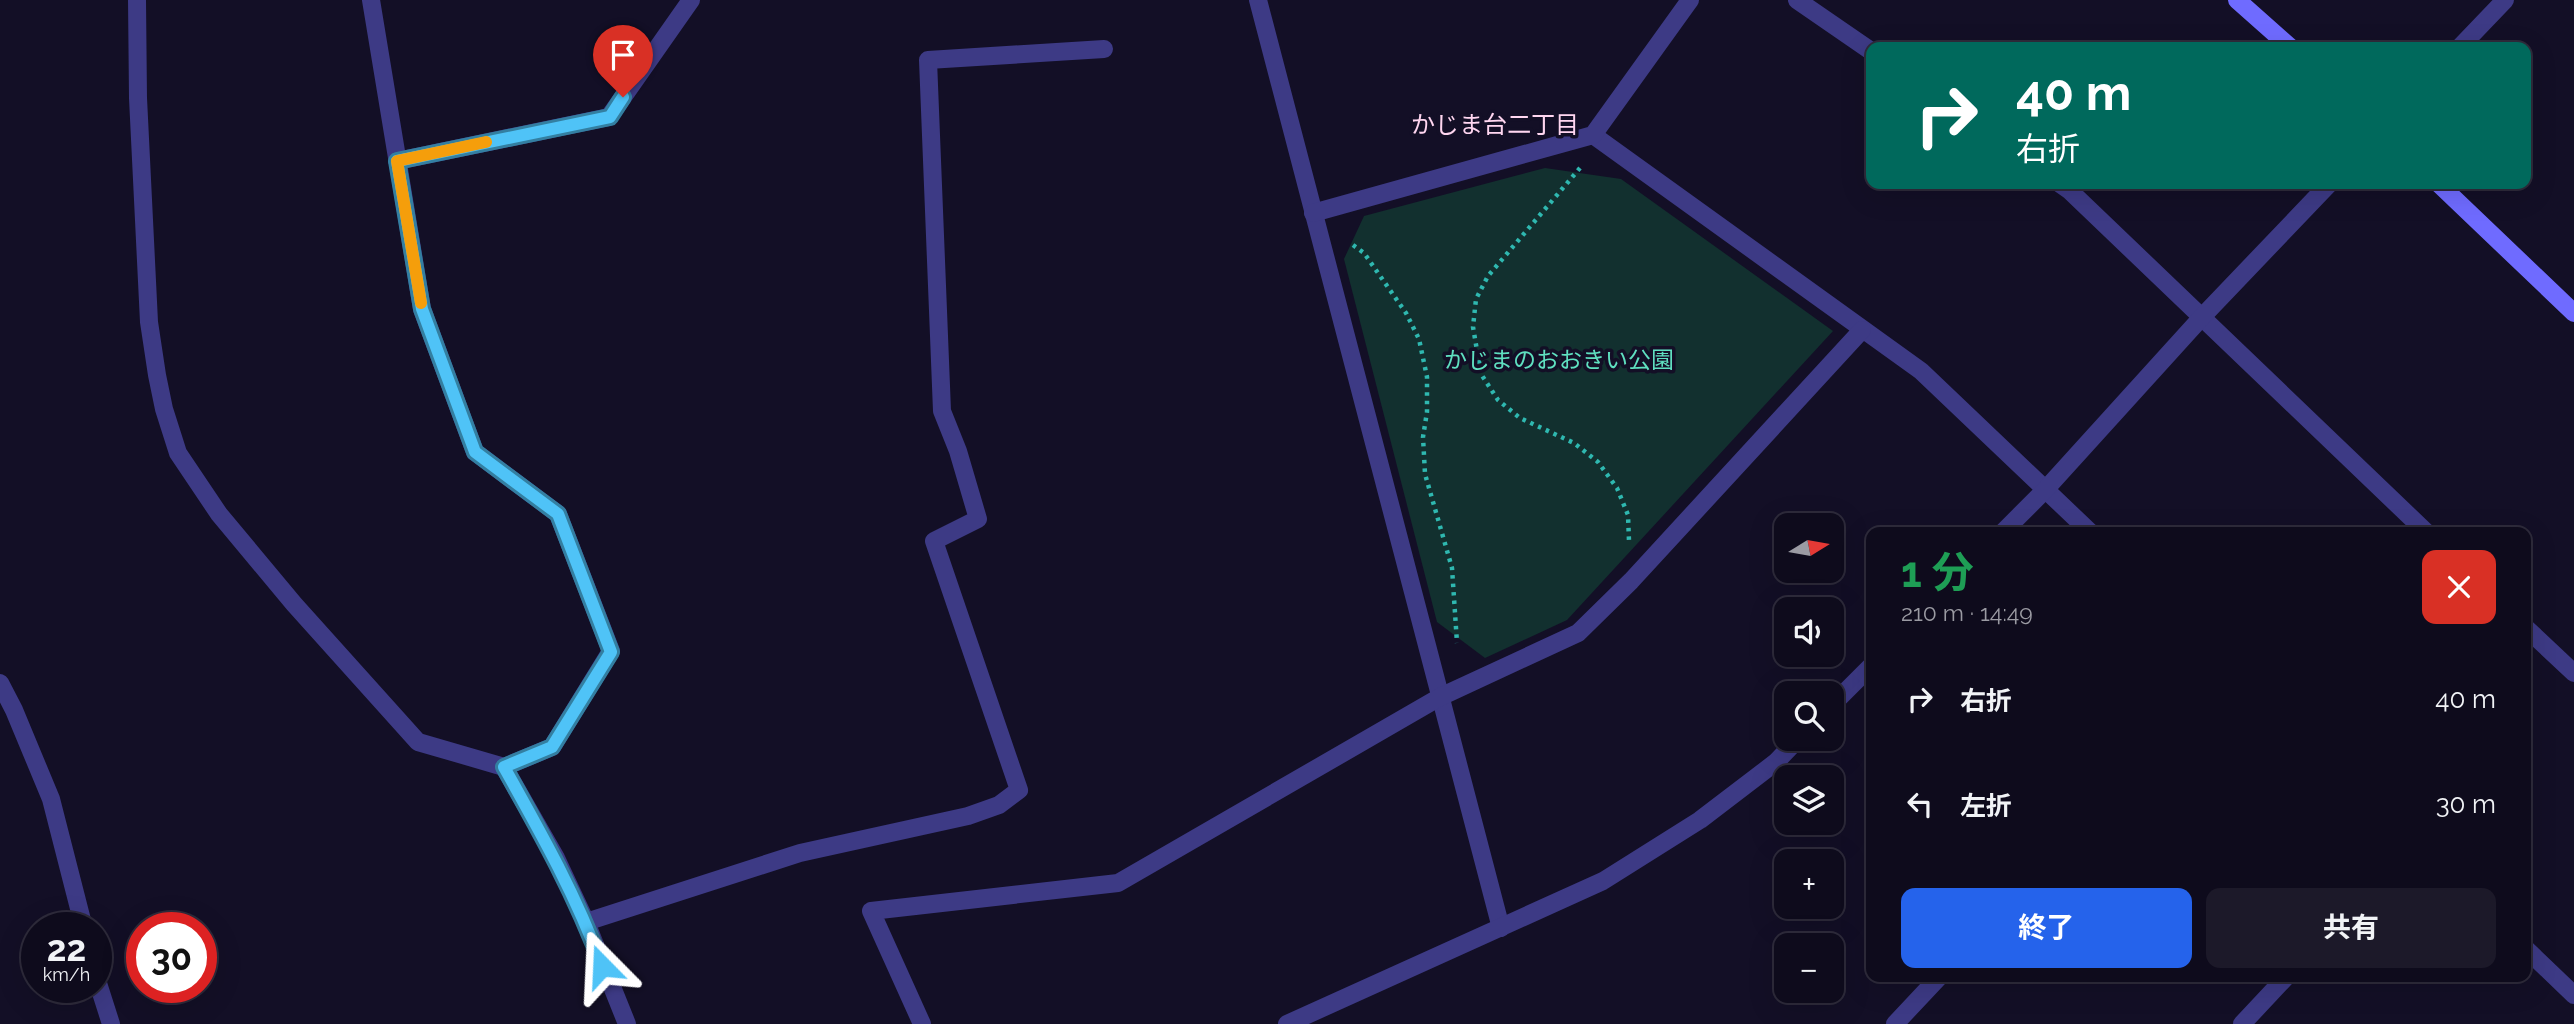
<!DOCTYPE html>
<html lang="ja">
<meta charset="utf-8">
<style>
:root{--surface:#0e0b1c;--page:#1c1929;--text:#f1f3f6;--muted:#9b9ba3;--line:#2e2b3b;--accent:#2563eb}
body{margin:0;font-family:Raleway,"Noto Sans JP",sans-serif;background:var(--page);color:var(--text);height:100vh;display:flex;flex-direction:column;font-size:26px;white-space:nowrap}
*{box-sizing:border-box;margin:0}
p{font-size:23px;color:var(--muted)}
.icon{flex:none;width:38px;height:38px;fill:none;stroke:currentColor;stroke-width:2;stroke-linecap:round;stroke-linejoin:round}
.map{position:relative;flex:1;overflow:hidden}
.details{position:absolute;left:1866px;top:527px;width:665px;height:455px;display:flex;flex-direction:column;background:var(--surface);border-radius:14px;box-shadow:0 7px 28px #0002,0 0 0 2px var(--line)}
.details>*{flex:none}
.hud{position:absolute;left:1866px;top:42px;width:665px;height:147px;border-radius:14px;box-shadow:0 7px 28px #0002,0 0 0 2px var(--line);background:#00695c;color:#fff;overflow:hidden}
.needle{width:46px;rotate:79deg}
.fabs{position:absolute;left:1774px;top:513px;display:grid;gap:14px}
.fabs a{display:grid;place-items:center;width:70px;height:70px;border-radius:14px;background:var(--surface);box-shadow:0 7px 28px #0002,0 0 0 2px var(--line);font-size:35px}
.speed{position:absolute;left:21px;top:912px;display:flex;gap:14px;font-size:35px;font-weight:700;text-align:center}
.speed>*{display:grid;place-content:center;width:91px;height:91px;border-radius:50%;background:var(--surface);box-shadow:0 7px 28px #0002,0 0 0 2px var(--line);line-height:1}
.speed small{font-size:18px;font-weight:400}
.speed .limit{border:10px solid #d22;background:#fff;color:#111}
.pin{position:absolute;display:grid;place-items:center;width:60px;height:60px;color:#fff;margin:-72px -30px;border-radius:50% 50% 50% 0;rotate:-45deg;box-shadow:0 0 7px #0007}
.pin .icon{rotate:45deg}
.me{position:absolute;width:77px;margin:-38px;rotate:339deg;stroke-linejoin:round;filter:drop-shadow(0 0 5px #0008)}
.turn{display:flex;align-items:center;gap:24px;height:147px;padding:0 35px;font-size:32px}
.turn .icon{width:91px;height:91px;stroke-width:2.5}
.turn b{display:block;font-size:49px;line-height:60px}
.round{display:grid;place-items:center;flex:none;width:74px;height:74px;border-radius:14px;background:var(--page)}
.head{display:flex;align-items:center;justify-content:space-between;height:119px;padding:0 35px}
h1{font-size:42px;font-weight:700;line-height:52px;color:#1e9e55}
.action{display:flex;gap:14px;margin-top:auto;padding:14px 35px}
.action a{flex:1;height:80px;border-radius:14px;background:var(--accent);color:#fff;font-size:28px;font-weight:700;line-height:80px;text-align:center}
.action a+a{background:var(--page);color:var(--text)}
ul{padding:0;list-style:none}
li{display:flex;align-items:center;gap:21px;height:105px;padding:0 35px}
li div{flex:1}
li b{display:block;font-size:26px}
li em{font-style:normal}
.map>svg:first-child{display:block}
.green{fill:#12302f}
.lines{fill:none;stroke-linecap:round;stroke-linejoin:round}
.path{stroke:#2fb8b0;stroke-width:4.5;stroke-dasharray:3.5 5;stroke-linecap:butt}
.street{stroke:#3d3a85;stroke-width:18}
.secondary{stroke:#6f6bff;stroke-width:18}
.route-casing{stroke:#337fa1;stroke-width:18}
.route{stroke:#4fc3f7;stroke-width:12}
.slow{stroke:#f59e0b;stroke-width:12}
.labels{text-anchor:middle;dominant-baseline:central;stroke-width:7;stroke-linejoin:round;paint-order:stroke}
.park-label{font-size:23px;fill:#5fe0c0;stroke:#130f26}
.neighbourhood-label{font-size:24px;fill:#ffd6f0;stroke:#130f26}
</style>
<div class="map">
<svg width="2574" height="1024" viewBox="0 0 2574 1024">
<rect width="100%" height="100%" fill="#130f26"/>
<path class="green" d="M1545,168L1621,179L1833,331L1567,620L1485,658L1437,622L1344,259L1364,216Z"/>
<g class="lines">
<g class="path">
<path d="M1580,168L1488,276L1476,299L1473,327L1481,374L1498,400L1520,418L1574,443L1598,462L1617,488L1628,515L1629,541"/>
<path d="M1353,245L1364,253L1406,313L1419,339L1427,377V412L1423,437L1425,474L1452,568L1457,643"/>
</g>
<g class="street">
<path d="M137,0L138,98L149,322L157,375L164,409L178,453L219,514L294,604L418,742L504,767L552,747L611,651L558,514L475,452L422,309L371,0"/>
<path d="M1258,0L1501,928"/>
<path d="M1797,0L1871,51"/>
<path d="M2460,47L2505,0"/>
<path d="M1593,135L1921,371L2090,532"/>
<path d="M397,161L609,117L691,0"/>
<path d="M2060,184L2070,191L2426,532"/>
<path d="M1313,213L1593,135L1690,0"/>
<path d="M2003,532L2045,490L2201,318L2329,184"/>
<path d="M2525,627L2574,673"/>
<path d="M0,683L14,710L51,799L84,928"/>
<path d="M1832,705L1871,666"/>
<path d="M504,767L556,858L586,922L627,1024"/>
<path d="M586,922L800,853L968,816L999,805L1019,790L934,541L978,519L958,451L942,411L928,60L1104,49"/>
<path d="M2525,948L2574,995"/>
<path d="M96,977L111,1024"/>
<path d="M922,1024L871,911L1118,883L1440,697L1578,633L1631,581L1862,330"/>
<path d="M1287,1024L1603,881L1700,820L1776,762L1799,738"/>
<path d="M1895,1024L1940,976"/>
<path d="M2242,1024L2287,976"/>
</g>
<g class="secondary">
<path d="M2237,0L2290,47"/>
<path d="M2439,184L2574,313"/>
</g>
</g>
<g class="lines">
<defs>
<path id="route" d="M602,966C576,895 541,833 504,767L552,747L611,652L558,514L475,452L422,309L397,161L610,117L623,97"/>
</defs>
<use href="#route" class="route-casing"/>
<use href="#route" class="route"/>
<path class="slow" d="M421,303L397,161L486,142"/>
</g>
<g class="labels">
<g class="park-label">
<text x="1559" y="359">かじまのおおきい公園</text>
</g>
<g class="neighbourhood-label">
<text x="1495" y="124">かじま台二丁目</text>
</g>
</g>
</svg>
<div class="fabs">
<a><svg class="needle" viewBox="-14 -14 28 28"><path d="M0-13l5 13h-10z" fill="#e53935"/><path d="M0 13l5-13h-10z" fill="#9b9ba3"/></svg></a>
<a><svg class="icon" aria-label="sound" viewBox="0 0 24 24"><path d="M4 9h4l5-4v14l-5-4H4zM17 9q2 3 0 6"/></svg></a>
<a><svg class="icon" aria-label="search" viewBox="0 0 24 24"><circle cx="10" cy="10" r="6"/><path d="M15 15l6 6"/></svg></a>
<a><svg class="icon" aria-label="layers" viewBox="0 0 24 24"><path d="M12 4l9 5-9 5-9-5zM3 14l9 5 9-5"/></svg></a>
<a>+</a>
<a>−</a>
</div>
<div class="speed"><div>22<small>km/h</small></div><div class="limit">30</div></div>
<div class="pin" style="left:623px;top:97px;background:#d93025"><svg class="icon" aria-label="arrive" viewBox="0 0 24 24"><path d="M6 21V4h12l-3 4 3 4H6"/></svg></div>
<svg class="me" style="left:602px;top:966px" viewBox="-20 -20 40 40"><path d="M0-17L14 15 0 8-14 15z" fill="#4fc3f7" stroke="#fff" stroke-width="4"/></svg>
<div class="hud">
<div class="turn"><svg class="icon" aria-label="right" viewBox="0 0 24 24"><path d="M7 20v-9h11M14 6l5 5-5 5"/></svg><div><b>40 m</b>右折</div></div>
</div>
<section class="details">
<div class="head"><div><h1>1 分</h1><p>210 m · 14:49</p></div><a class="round" style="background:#d93025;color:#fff"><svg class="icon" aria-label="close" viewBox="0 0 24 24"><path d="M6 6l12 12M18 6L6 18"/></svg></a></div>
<ul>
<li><svg class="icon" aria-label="right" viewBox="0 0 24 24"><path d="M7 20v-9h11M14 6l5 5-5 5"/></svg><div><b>右折</b></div><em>40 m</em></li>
<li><svg class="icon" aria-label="left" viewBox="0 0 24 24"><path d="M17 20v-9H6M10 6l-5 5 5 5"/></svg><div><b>左折</b></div><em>30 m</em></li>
</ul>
<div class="action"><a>終了</a><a>共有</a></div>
</section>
</div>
